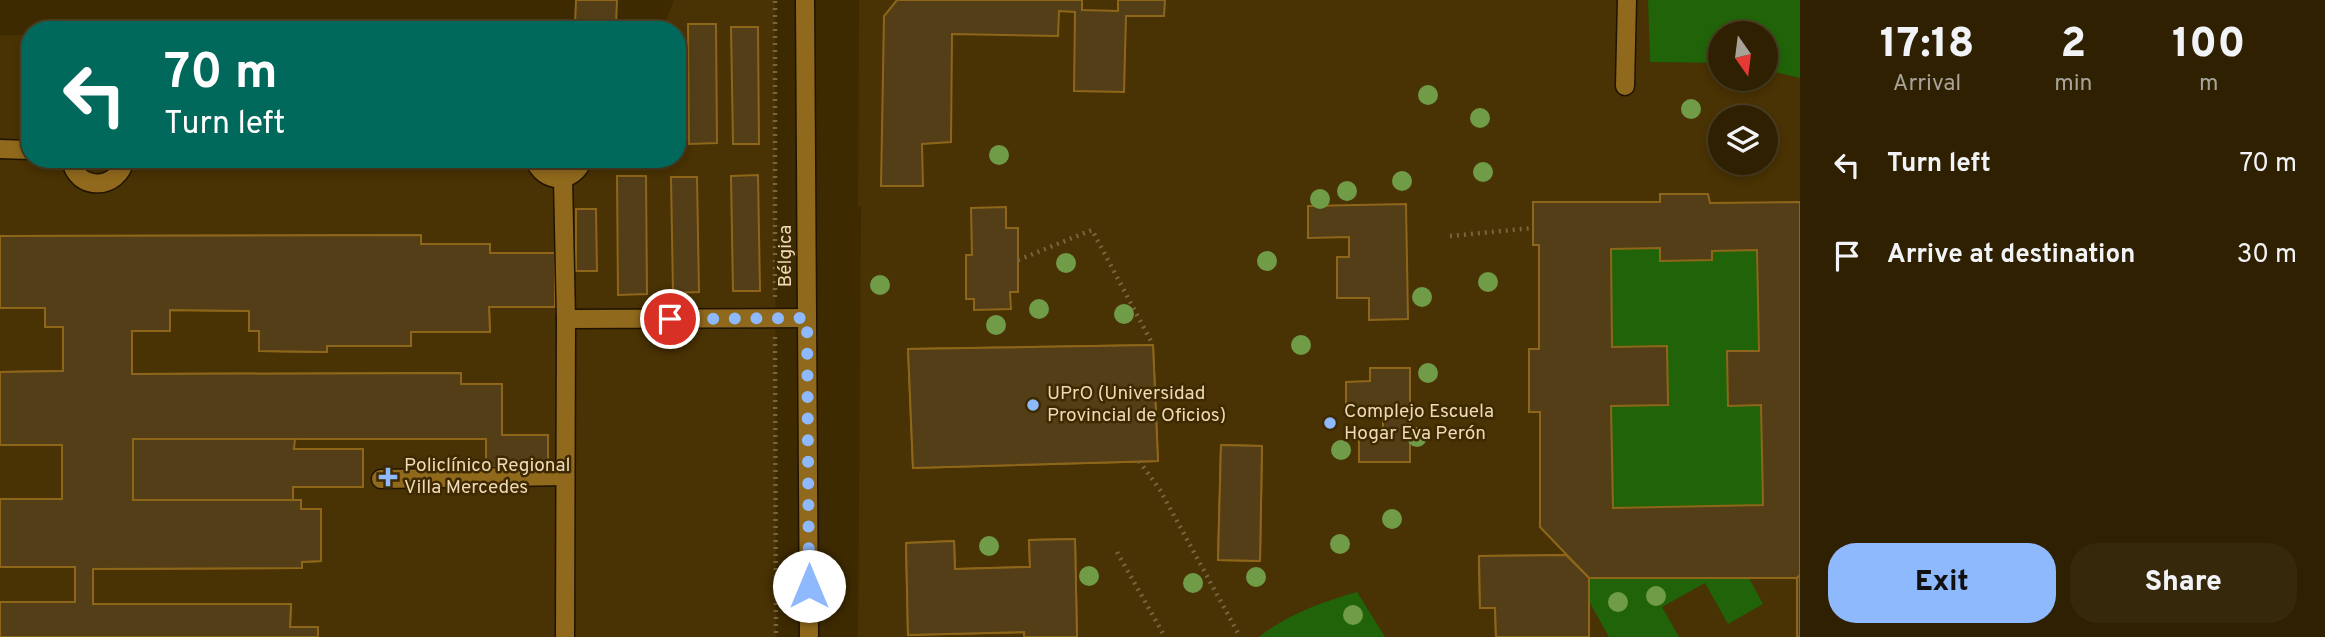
<!DOCTYPE html>
<meta charset="utf-8">
<style>
:root{--surface:#2e2001;--page:#36280b;--text:#f1f3f6;--muted:#a7a399;--line:#493e23;--accent:#8eb9fc}
body{margin:0;font-family:Overpass,sans-serif;background:var(--page);color:var(--text);height:100vh;display:flex;flex-direction:column;font-size:26px;white-space:nowrap}
*{box-sizing:border-box;margin:0}
p{font-size:23px;color:var(--muted)}
.icon{flex:none;width:38px;height:38px;fill:none;stroke:currentColor;stroke-width:2;stroke-linecap:round;stroke-linejoin:round}
.map{position:relative;flex:1;overflow:hidden}
.panel{display:flex;flex-direction:column;background:var(--surface);width:525px}
.panel>*{flex:none}
.guide{position:absolute;left:21px;top:21px;width:665px;height:147px;border-radius:28px;box-shadow:0 4px 10px #0003,0 0 0 2px var(--line);background:#00695c;color:#fff;overflow:hidden}
.needle{width:46px;rotate:166deg}
.tools{position:absolute;left:1708px;top:21px;display:grid;gap:14px}
.tools a{display:grid;place-items:center;width:70px;height:70px;border-radius:50%;background:var(--surface);box-shadow:0 4px 10px #0003,0 0 0 2px var(--line);font-size:35px}
.pin{position:absolute;display:grid;place-items:center;width:60px;height:60px;color:#fff;margin:-30px;border:4px solid #fff;border-radius:50%;box-shadow:0 2px 7px #0007}
.me{position:absolute;width:77px;margin:-38px;rotate:0deg;stroke-linejoin:round;filter:drop-shadow(0 0 5px #0008)}
.turn{display:flex;align-items:center;gap:24px;height:147px;padding:0 28px;font-size:32px}
.turn .icon{width:91px;height:91px;stroke-width:2.5}
.turn b{display:block;font-size:49px;line-height:60px}
.eta{display:flex;justify-content:space-evenly;align-items:center;height:119px;text-align:center}
.eta b{font-size:42px;font-weight:800;line-height:49px}
.button{display:flex;gap:14px;margin-top:auto;padding:14px 28px}
.button a{flex:1;height:80px;border-radius:28px;background:var(--accent);color:#111;font-size:28px;font-weight:800;line-height:80px;text-align:center}
.button a+a{background:var(--page);color:var(--text)}
ul{padding:0;list-style:none}
li{display:flex;align-items:center;gap:21px;height:91px;padding:0 28px}
li div{flex:1}
li b{display:block;font-size:26px}
li em{font-style:normal}
main{display:flex;flex:1;min-height:0}
.map>svg:first-child{display:block}
.built{fill:#493203;fill-rule:evenodd}
.green{fill:#216309}
.building{fill:#533e18;stroke:#8e6619;stroke-width:2;fill-rule:evenodd}
.lines{fill:none;stroke-linecap:round;stroke-linejoin:round}
.minor-casing{stroke:#201400;stroke-width:21}
.path{stroke:#79643d;stroke-width:4.5;stroke-dasharray:2 5;stroke-linecap:butt}
.minor{stroke:#90691c;stroke-width:18}
.tree{fill:#709b47}
.route{stroke:#8eb9fc;stroke-width:12;stroke-dasharray:0 21.6}
.poi-dot{fill:#8eb9fc;stroke:#3e2a01;stroke-width:2.5}
.labels{text-anchor:middle;dominant-baseline:central;stroke-width:5;stroke-linejoin:round;paint-order:stroke}
.street-label{font-size:19px;fill:#eed8b6;stroke:#3e2a01}
.poi-label{font-size:19px;fill:#eed8b6;stroke:#3e2a01;text-anchor:start}
</style>
<main>
<div class="map">
<svg width="1800" height="637" viewBox="0 0 1800 637">
<rect width="100%" height="100%" fill="#3e2a01"/>
<g class="built">
<path d="M674,0H775L776,637H0V35H30V159H677V30H662Z"/>
<path d="M859,0H1648L1650,62L1720,63V79H1766V70L1800,78V637H858L861,207H858ZM1720,117H1766V163H1720Z"/>
</g>
<g class="green">
<path d="M1648,0H1800V78L1766,70V33H1720V63L1650,62Z"/>
<path d="M1660,248L1712,251L1757,250L1759,351H1727L1729,406L1761,405L1763,505L1613,508L1611,406L1668,405L1667,346L1612,347L1611,249Z"/>
<path d="M1589,578H1749L1763,604L1728,624L1705,583L1662,607L1679,637H1609L1589,601Z"/>
<path d="M1357,592L1385,637H1259C1288,614 1322,602 1357,592Z"/>
</g>
<g class="building">
<path d="M576,0H617L616,24H575Z"/>
<path d="M897,0H1082V10L1118,11V0H1165L1164,16H1126L1124,92L1074,91L1075,12L1059,11L1058,36L952,34L951,142L922,144L923,186H881L884,16Z"/>
<path d="M688,24H716L717,143L689,144Z"/>
<path d="M731,27H758L759,144H733Z"/>
<path d="M758,175L760,291H733L731,176Z"/>
<path d="M617,176H646L647,294L618,295Z"/>
<path d="M671,177H697L699,292L673,293Z"/>
<path d="M1660,194H1708L1710,203L1800,202V575L1797,578H1589L1540,527V412H1529V349H1539V245H1533V202H1660ZM1660,248V261L1712,260V251L1757,250L1759,351H1727L1728,406L1761,405L1763,505L1613,508L1611,406L1668,405L1667,346L1612,347L1611,249Z"/>
<path d="M1406,204L1408,319L1369,320V298H1337V257H1349V237L1308,238V206Z"/>
<path d="M1006,207V228H1018V292H1010L1011,309L974,310V299H966V255H972L971,208Z"/>
<path d="M576,209H596L597,271H576Z"/>
<path d="M421,235V244H490V253H555V307H489L490,332H411V346H327V352L259,351V331H249V311L170,310V331H132V374L461,373V384H502V435H548V466L486,467V439H133V500H301V509H321V561L302,562V568L93,569V604H291L290,627H318V637H0V602H75V567H0V499H62V445H0V372L63,371V327H45V308H0V236Z"/>
<path d="M421,235V244H490V253H555V307H489L490,332H411V346H327V352L259,351V331H249V311L170,310V331H132V374L461,373V384H502V435H548V466L486,467V439H133V500H301V509H321V561L302,562V568L93,569V604H291L290,627H318V637H0V602H75V567H0V499H62V445H0V372L63,371V327H45V308H0V236Z"/>
<path d="M1153,345L1158,461L913,468L908,349Z"/>
<path d="M1153,345L1158,461L913,468L908,349Z"/>
<path d="M1370,368H1410V462H1359V436H1383V407H1346V382L1370,381Z"/>
<path d="M133,439H295L294,449H363V487H293V500H133Z"/>
<path d="M1221,445L1262,446L1260,561L1218,560Z"/>
<path d="M1221,445L1262,446L1260,561L1218,560Z"/>
<path d="M1075,539L1077,637H1024V632L908,635L906,543L954,541L955,569L1030,567L1029,540Z"/>
<path d="M1075,539L1077,637H1024V632L908,635L906,543L954,541L955,569L1030,567L1029,540Z"/>
<path d="M1566,555L1589,578V637H1496L1495,608H1480L1479,556Z"/>
<path d="M1566,555L1589,578V637H1496L1495,608H1480L1479,556Z"/>
<path d="M1800,575V637H1797V578Z"/>
</g>
<g class="lines">
<defs>
<g id="minor">
<path d="M805,0L809,637"/>
<path d="M1625,86L1627,0"/>
<path d="M0,149L30,150"/>
<path d="M71,159C75,192 119,191 125,159"/>
<path d="M534,159C543,184 574,185 583,159"/>
<path d="M563,179L566,319L565,637"/>
<path d="M566,319L807,318"/>
<path d="M381,479L565,476"/>
</g>
</defs>
<use href="#minor" class="minor-casing"/>
<g class="path">
<path d="M1450,236L1533,228"/>
<path d="M1018,260L1092,230L1153,345"/>
<path d="M775,297V0"/>
<path d="M775,337L776,637"/>
<path d="M1139,461L1160,490L1238,633"/>
<path d="M1117,552L1165,637"/>
</g>
<use href="#minor" class="minor"/>
</g>
<g class="tree">
<circle cx="1428" cy="95" r="10"/>
<circle cx="1691" cy="109" r="10"/>
<circle cx="1480" cy="118" r="10"/>
<circle cx="999" cy="155" r="10"/>
<circle cx="1483" cy="172" r="10"/>
<circle cx="1402" cy="181" r="10"/>
<circle cx="1347" cy="191" r="10"/>
<circle cx="1320" cy="199" r="10"/>
<circle cx="1267" cy="261" r="10"/>
<circle cx="1066" cy="263" r="10"/>
<circle cx="1488" cy="282" r="10"/>
<circle cx="880" cy="285" r="10"/>
<circle cx="1422" cy="297" r="10"/>
<circle cx="1039" cy="309" r="10"/>
<circle cx="1124" cy="314" r="10"/>
<circle cx="996" cy="325" r="10"/>
<circle cx="1301" cy="345" r="10"/>
<circle cx="1428" cy="373" r="10"/>
<circle cx="1417" cy="437" r="10"/>
<circle cx="1341" cy="450" r="10"/>
<circle cx="1392" cy="519" r="10"/>
<circle cx="1340" cy="544" r="10"/>
<circle cx="989" cy="546" r="10"/>
<circle cx="1089" cy="576" r="10"/>
<circle cx="1256" cy="577" r="10"/>
<circle cx="1193" cy="583" r="10"/>
<circle cx="1656" cy="596" r="10"/>
<circle cx="1618" cy="602" r="10"/>
<circle cx="1353" cy="615" r="10"/>
</g>
<g class="lines">
<path class="route" d="M670,319L807,318L809,586"/>
</g>
<g class="poi-dot">
<circle cx="1033" cy="405" r="7"/>
<circle cx="1330" cy="423" r="7"/>
<path d="M384.5 466.5h7v7h7v7h-7v7h-7v-7h-7v-7h7z"/>
</g>
<g class="labels">
<g class="street-label">
<text transform="translate(786 256) rotate(-90)">Bélgica</text>
</g>
<g class="poi-label">
<text x="1047" y="394">UPrO (Universidad<tspan x="1047" dy="22">Provincial de Oficios)</tspan></text>
<text x="1344" y="412">Complejo Escuela<tspan x="1344" dy="22">Hogar Eva Perón</tspan></text>
<text x="404" y="466">Policlínico Regional<tspan x="404" dy="22">Villa Mercedes</tspan></text>
</g>
</g>
</svg>
<div class="tools">
<a><svg class="needle" viewBox="-14 -14 28 28"><path d="M0-13l5 13h-10z" fill="#e53935"/><path d="M0 13l5-13h-10z" fill="#a7a399"/></svg></a>
<a><svg class="icon" aria-label="layers" viewBox="0 0 24 24"><path d="M12 4l9 5-9 5-9-5zM3 14l9 5 9-5"/></svg></a>
</div>
<div class="pin" style="left:670px;top:319px;background:#d93025"><svg class="icon" aria-label="arrive" viewBox="0 0 24 24"><path d="M6 21V4h12l-3 4 3 4H6"/></svg></div>
<svg class="me" style="left:809px;top:586px" viewBox="-20 -20 40 40"><circle r="19" fill="#fff"/><path d="M0-13L10 11 0 6-10 11z" fill="#8eb9fc"/></svg>
<div class="guide">
<div class="turn"><svg class="icon" aria-label="left" viewBox="0 0 24 24"><path d="M17 20v-9H6M10 6l-5 5 5 5"/></svg><div><b>70 m</b>Turn left</div></div>
</div>
</div>
<section class="panel">
<div class="eta">
<div><b>17:18</b><p>Arrival</p></div>
<div><b>2</b><p>min</p></div>
<div><b>100</b><p>m</p></div>
</div>
<ul>
<li><svg class="icon" aria-label="left" viewBox="0 0 24 24"><path d="M17 20v-9H6M10 6l-5 5 5 5"/></svg><div><b>Turn left</b></div><em>70 m</em></li>
<li><svg class="icon" aria-label="arrive" viewBox="0 0 24 24"><path d="M6 21V4h12l-3 4 3 4H6"/></svg><div><b>Arrive at destination</b></div><em>30 m</em></li>
</ul>
<div class="button"><a>Exit</a><a>Share</a></div>
</section>
</main>
